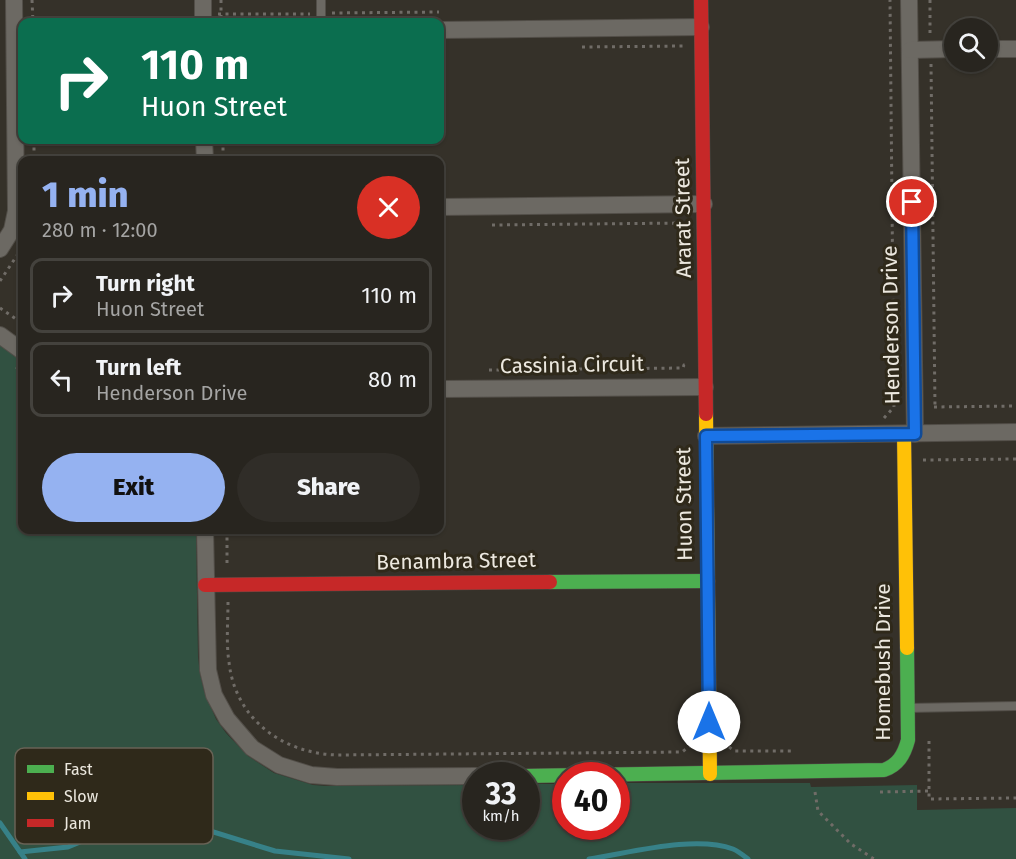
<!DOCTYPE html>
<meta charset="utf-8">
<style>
:root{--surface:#28251f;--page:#302d28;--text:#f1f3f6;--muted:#a5a5a4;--line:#44423d;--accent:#95b2f1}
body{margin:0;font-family:"Fira Sans",sans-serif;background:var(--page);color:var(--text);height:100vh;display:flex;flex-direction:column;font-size:22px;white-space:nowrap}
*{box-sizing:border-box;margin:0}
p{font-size:20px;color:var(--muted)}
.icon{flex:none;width:33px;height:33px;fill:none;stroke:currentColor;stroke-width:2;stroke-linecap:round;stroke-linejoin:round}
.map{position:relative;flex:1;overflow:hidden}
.drawer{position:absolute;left:18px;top:156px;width:426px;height:378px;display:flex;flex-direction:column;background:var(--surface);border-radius:12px;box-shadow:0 2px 4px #0004,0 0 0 2px var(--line)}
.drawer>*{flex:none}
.hud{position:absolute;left:18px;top:18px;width:426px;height:126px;border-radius:12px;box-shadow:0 2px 4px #0004,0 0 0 2px var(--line);background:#0b6e4f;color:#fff;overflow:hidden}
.controls{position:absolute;left:944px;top:18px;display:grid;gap:12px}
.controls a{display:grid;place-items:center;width:54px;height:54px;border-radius:50%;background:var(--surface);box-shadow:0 2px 4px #0004,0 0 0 2px var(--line);font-size:30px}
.speed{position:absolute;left:462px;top:762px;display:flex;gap:12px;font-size:30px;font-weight:700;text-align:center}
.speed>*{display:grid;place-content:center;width:78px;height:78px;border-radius:50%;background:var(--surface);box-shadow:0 2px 4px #0004,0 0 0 2px var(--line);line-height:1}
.speed small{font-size:15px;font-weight:400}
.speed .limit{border:9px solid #d22;background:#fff;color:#111}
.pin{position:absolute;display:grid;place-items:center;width:51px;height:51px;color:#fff;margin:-26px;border:3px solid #fff;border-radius:50%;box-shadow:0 2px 6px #0007}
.me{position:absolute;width:66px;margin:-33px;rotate:0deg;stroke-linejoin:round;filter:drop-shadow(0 0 4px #0008)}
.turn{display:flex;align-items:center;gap:21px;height:126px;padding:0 24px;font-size:27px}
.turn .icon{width:78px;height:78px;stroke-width:2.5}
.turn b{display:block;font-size:42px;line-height:51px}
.round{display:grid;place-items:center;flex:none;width:63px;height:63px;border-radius:32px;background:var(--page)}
.head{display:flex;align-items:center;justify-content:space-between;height:102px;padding:0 24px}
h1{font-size:36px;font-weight:800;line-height:45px;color:var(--accent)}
.cta{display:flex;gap:12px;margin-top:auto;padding:12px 24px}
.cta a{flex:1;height:69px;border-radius:36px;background:var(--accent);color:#111;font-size:24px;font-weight:800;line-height:69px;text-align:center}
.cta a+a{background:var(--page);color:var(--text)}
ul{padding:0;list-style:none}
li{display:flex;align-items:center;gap:18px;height:75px;margin:0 12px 9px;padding:0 12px;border:3px solid var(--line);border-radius:12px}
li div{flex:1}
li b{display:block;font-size:22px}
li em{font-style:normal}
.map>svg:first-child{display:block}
.green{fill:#315141}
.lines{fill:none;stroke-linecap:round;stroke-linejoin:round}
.stream{stroke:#378188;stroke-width:5}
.lane-casing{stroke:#524e48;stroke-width:10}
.street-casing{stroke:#524e48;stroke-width:18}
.fast-casing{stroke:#524e48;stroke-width:15}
.slow-casing{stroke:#524e48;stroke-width:15}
.jam-casing{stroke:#524e48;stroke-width:15}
.path{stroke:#706c67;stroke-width:3;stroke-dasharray:3 4.5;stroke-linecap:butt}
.lane{stroke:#6c6963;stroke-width:8}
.street{stroke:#6c6963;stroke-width:16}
.fast{stroke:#4caf50;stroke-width:14}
.slow{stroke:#ffc107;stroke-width:14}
.jam{stroke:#c62828;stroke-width:14}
.route-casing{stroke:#114b97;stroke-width:15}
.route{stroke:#1a73e8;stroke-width:10}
.labels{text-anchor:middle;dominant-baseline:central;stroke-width:6;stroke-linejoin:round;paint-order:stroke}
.street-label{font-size:21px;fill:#ece8df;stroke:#2f291a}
.key{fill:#2f291a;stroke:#686255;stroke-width:1.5}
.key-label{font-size:16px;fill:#ece8df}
</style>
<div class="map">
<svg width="1016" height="859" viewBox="0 0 1016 859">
<rect width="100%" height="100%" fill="#353129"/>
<path class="green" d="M0,345L22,360V530H196L198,657L200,674L204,691L216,719L226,733L248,756L274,773L313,785L327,786L475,785L476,826H526L527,784H565L566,826H616L617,783H810L811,787L917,785V810L1016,808V859H0Z"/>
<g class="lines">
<g class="stream">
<path d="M0,823L25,859"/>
<path d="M20,852L68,847L114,828L165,817L275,851L349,859"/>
<path d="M589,859C630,853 694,835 733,849C738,851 743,855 748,859"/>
</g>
<defs>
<g id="lane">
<path d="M321,0V22"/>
<path d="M908,708L1016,706"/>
</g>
<g id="street">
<path d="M203,0V22"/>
<path d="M909,0L915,434"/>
<path d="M440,30L701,27"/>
<path d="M987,49H1016"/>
<path d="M910,50L954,49"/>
<path d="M204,140L205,160"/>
<path d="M440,207L704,204"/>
<path d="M0,249L12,230L16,211L14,0"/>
<path d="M0,335L22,351"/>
<path d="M440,389L705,387"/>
<path d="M706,436L1016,432"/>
<path d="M205,530L208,670L214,695L227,719L252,748L279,765L311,775L337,777L476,776"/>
</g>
<g id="fast">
<path d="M550,582L708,581"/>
<path d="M523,776L884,770C898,765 904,755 908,740L907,648"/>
</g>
<g id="slow">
<path d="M706,414L710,774"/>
<path d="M904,434L907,648"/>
</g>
<g id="jam">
<path d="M701,0L706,414"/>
<path d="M205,585L550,582"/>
</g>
</defs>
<use href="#lane" class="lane-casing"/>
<use href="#street" class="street-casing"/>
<use href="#fast" class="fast-casing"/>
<use href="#slow" class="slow-casing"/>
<use href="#jam" class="jam-casing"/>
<g class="path">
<path d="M32,0L33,22"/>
<path d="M221,0V22"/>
<path d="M930,0V33"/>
<path d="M332,13L439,12"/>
<path d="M218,14H310"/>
<path d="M582,47L683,46"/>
<path d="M931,64L935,407"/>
<path d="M955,67H987"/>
<path d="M34,140V160"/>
<path d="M223,140V159"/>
<path d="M492,225L684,223"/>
<path d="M0,281L22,248"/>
<path d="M0,308L22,323"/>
<path d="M16,367L22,371"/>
<path d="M489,370L683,368L684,365L687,364"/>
<path d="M934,407L1016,406"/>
<path d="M884,418L894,407L890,0"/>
<path d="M923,460L1016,459"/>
<path d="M227,530V565"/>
<path d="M228,602C228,622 226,643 229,662C235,719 283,754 338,755L682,752L690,746"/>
<path d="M929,741V799L1016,798"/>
<path d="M729,747L735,751H793"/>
<path d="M815,792L818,811L851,844L874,859"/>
<path d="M880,792L929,791"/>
</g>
<use href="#lane" class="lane"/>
<use href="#street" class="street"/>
<use href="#fast" class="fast"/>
<use href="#slow" class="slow"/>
<use href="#jam" class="jam"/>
</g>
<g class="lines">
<defs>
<path id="route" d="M709,722L706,436L915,434L912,202"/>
</defs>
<use href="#route" class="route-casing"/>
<use href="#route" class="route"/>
</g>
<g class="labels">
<g class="street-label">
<text transform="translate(683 218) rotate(-91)">Ararat Street</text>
<text transform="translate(891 325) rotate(-91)">Henderson Drive</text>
<text transform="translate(572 365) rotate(-1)">Cassinia Circuit</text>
<text transform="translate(684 504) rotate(-91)">Huon Street</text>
<text transform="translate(456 561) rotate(-1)">Benambra Street</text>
<text transform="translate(883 662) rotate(-90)">Homebush Drive</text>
</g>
</g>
<rect x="15" y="748" width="198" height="96" rx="9" class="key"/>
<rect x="27" y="765" width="27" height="8" fill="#4caf50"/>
<rect x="27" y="792" width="27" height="8" fill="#ffc107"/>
<rect x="27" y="819" width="27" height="8" fill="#c62828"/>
<g class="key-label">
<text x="64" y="775">Fast</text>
<text x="64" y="802">Slow</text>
<text x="64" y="829">Jam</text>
</g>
</svg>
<div class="controls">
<a><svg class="icon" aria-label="search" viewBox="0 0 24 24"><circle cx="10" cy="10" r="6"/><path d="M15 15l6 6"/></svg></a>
</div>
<div class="speed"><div>33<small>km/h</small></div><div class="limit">40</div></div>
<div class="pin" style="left:912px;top:202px;background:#d93025"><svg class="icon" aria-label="arrive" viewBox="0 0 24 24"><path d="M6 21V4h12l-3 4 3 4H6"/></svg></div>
<svg class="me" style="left:709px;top:722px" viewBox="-20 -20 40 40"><circle r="19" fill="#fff"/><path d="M0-13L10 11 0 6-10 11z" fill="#1a73e8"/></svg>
<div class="hud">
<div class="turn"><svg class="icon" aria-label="right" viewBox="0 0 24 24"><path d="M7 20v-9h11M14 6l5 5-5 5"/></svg><div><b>110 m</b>Huon Street</div></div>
</div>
<section class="drawer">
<div class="head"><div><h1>1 min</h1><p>280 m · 12:00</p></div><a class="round" style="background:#d93025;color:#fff"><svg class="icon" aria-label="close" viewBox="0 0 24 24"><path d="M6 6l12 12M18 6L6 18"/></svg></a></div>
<ul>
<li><svg class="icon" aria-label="right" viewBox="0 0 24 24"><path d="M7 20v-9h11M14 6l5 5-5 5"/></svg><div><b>Turn right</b><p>Huon Street</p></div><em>110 m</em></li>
<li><svg class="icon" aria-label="left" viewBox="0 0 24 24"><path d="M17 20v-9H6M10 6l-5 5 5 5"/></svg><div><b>Turn left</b><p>Henderson Drive</p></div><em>80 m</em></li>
</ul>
<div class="cta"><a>Exit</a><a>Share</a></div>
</section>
</div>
